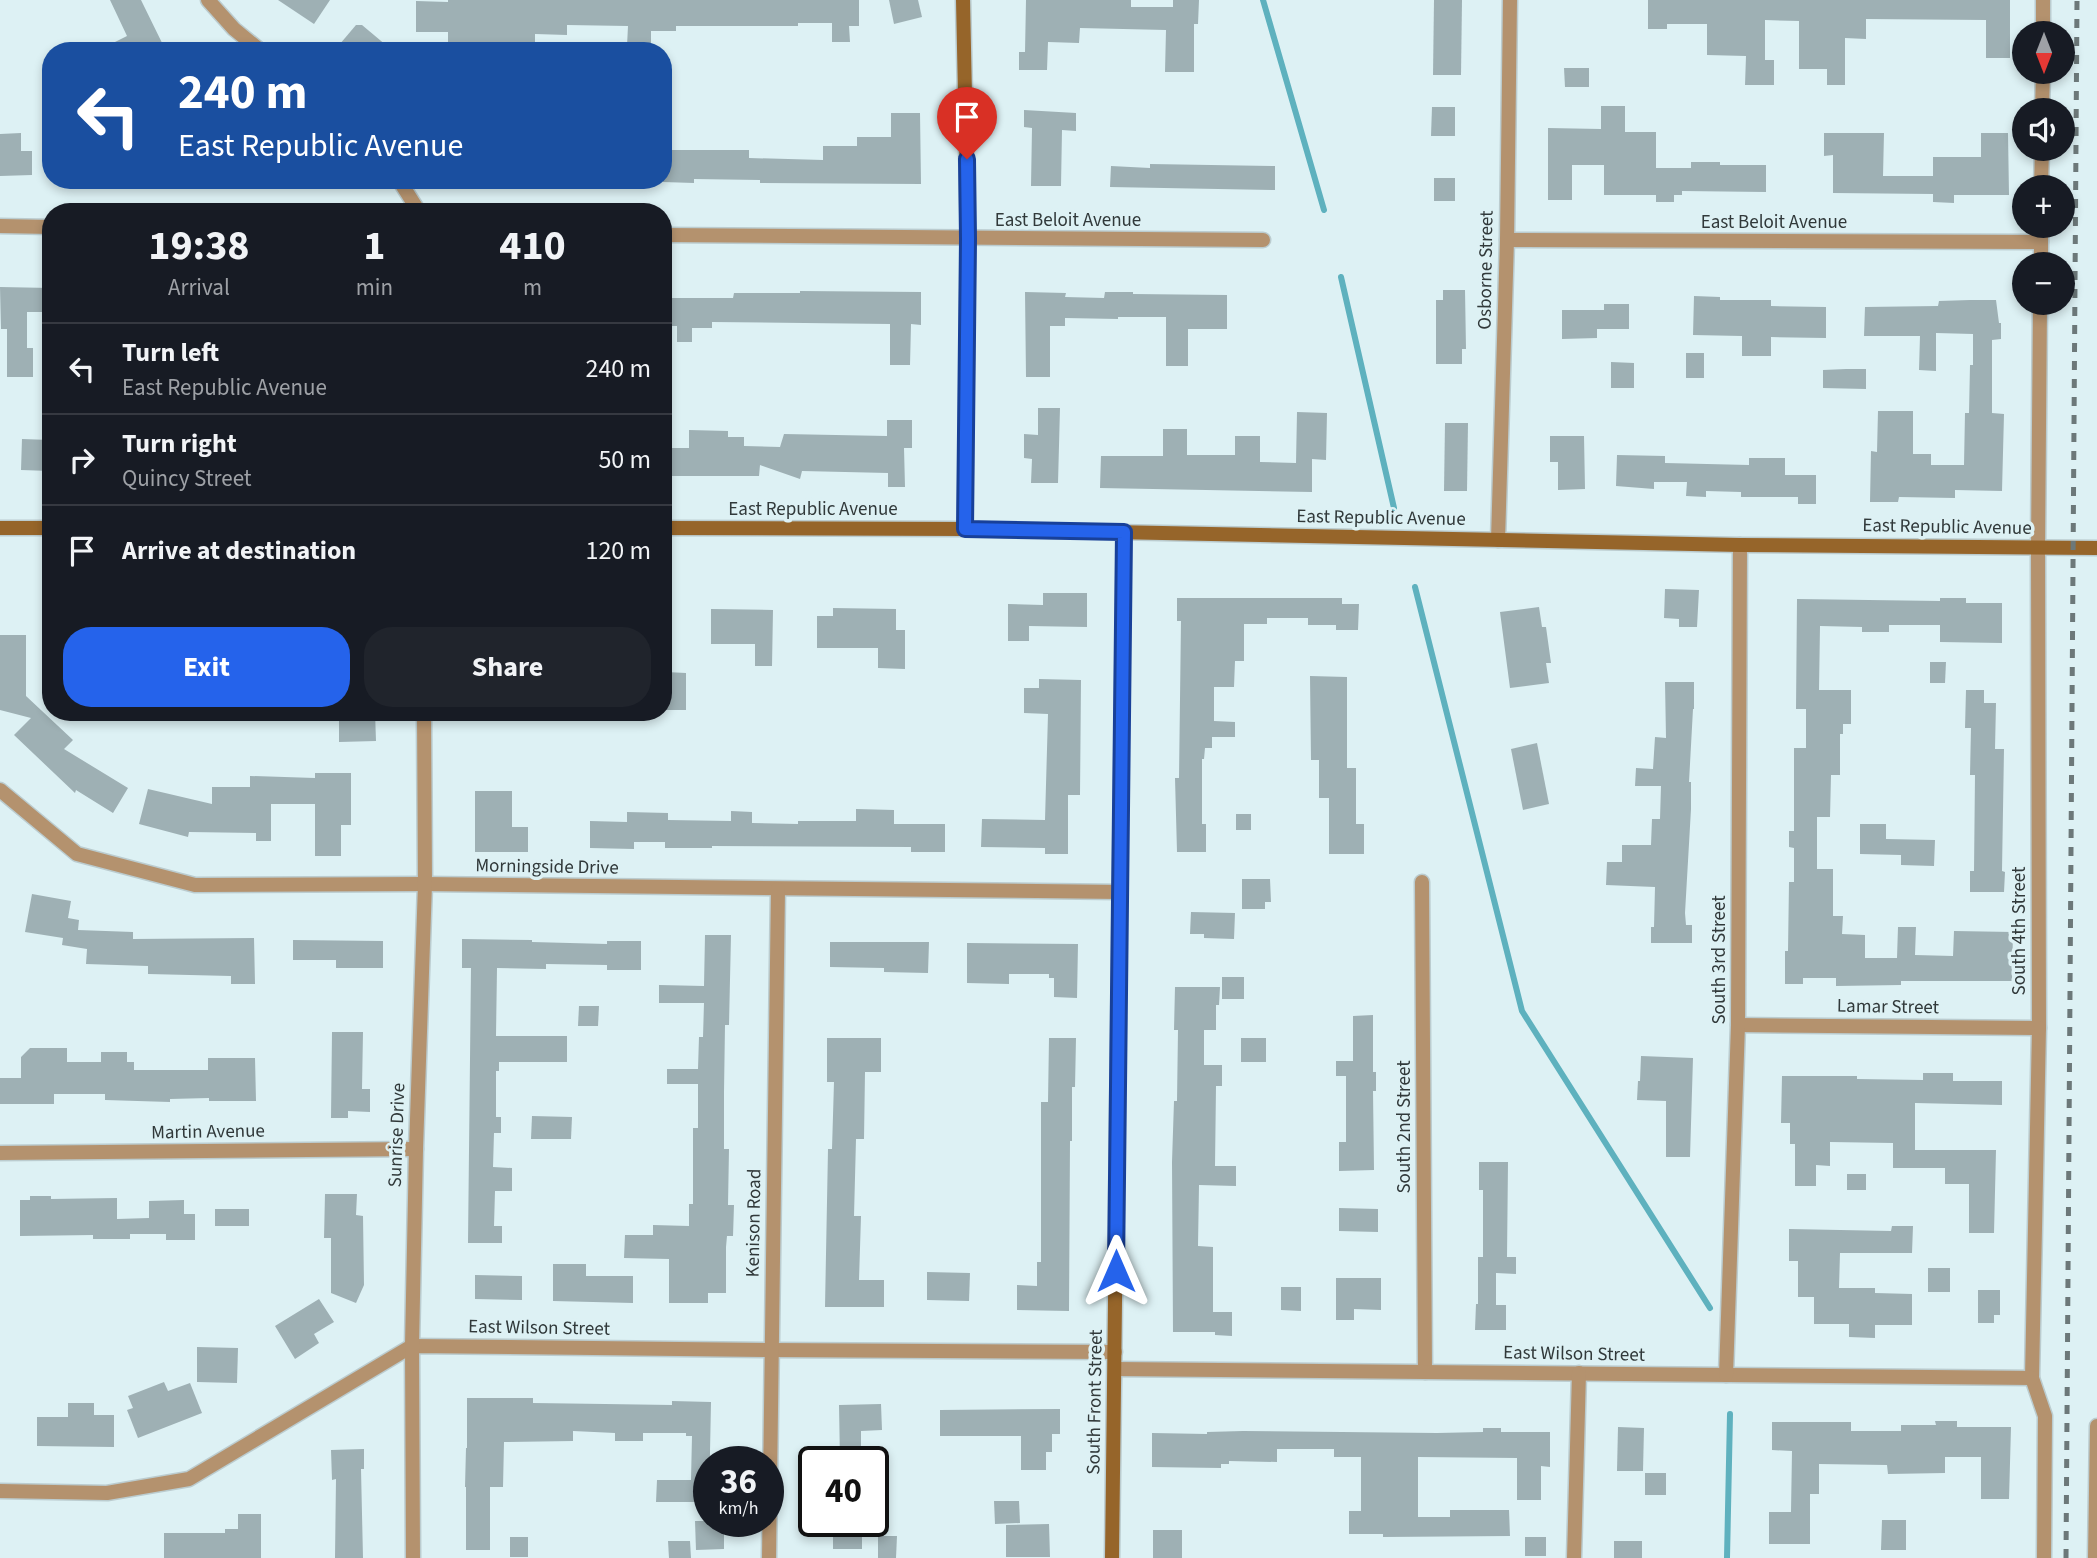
<!DOCTYPE html>
<meta charset="utf-8">
<style>
:root{--surface:#171b24;--page:#20242c;--text:#f1f3f6;--muted:#9ea1a6;--line:#363941;--accent:#2563eb}
body{margin:0;font-family:"Source Sans 3",sans-serif;background:var(--page);color:var(--text);height:100vh;display:flex;flex-direction:column;font-size:26px;white-space:nowrap}
*{box-sizing:border-box;margin:0}
p{font-size:23px;color:var(--muted)}
.icon{flex:none;width:38px;height:38px;fill:none;stroke:currentColor;stroke-width:2;stroke-linecap:round;stroke-linejoin:round}
.map{position:relative;flex:1;overflow:hidden}
.sheet{position:absolute;left:42px;top:203px;width:630px;height:518px;display:flex;flex-direction:column;background:var(--surface);border-radius:28px;box-shadow:0 4px 10px #0003}
.sheet>*{flex:none}
.top-card{position:absolute;left:42px;top:42px;width:630px;height:147px;border-radius:28px;box-shadow:0 4px 10px #0003;background:#1a4fa0;color:#fff;overflow:hidden}
.needle{width:46px;rotate:180deg}
.buttons{position:absolute;left:2012px;top:21px;display:grid;gap:14px}
.buttons a{display:grid;place-items:center;width:63px;height:63px;border-radius:50%;background:var(--surface);box-shadow:0 4px 10px #0003;font-size:35px}
.speed{position:absolute;left:693px;top:1446px;display:flex;gap:14px;font-size:35px;font-weight:700;text-align:center}
.speed>*{display:grid;place-content:center;width:91px;height:91px;border-radius:50%;background:var(--surface);box-shadow:0 4px 10px #0003;line-height:1}
.speed small{font-size:18px;font-weight:400}
.speed .limit{border:4px solid #111;border-radius:10px;background:#fff;color:#111}
.pin{position:absolute;display:grid;place-items:center;width:60px;height:60px;color:#fff;margin:-72px -30px;border-radius:50% 50% 50% 0;rotate:-45deg;box-shadow:0 0 7px #0007}
.pin .icon{rotate:45deg}
.me{position:absolute;width:77px;margin:-38px;rotate:0deg;stroke-linejoin:round;filter:drop-shadow(0 0 5px #0008)}
.turn{display:flex;align-items:center;gap:24px;height:147px;padding:0 21px;font-size:32px}
.turn .icon{width:91px;height:91px;stroke-width:2.5}
.turn b{display:block;font-size:49px;line-height:60px}
.eta{display:flex;justify-content:space-evenly;align-items:center;height:119px;text-align:center}
.eta b{font-size:42px;font-weight:700;line-height:49px}
.primary-button{display:flex;gap:14px;margin-top:auto;padding:14px 21px}
.primary-button a{flex:1;height:80px;border-radius:28px;background:var(--accent);color:#fff;font-size:28px;font-weight:700;line-height:80px;text-align:center}
.primary-button a+a{background:var(--page);color:var(--text)}
ul{padding:0;list-style:none}
li{display:flex;align-items:center;gap:21px;height:91px;padding:0 21px;border-top:2px solid var(--line)}
li div{flex:1}
li b{display:block;font-size:26px}
li em{font-style:normal}
.map>svg:first-child{display:block}
.lines{fill:none;stroke-linecap:round;stroke-linejoin:round}
.stream{stroke:#5eb1be;stroke-width:6}
.building{fill:#9eb0b4}
.street-casing{stroke:#bbcccf;stroke-width:17}
.secondary-casing{stroke:#bbcccf;stroke-width:17}
.street{stroke:#b4926e;stroke-width:14}
.secondary{stroke:#96652a;stroke-width:14}
.rail{stroke:#6c7879;stroke-width:5;stroke-dasharray:9 9;stroke-linecap:butt}
.route-casing{stroke:#184099;stroke-width:18}
.route{stroke:#2563eb;stroke-width:12}
.labels{text-anchor:middle;dominant-baseline:central;stroke-width:7;stroke-linejoin:round;paint-order:stroke}
.street-label{font-size:19px;fill:#31393a;stroke:#ddf1f4}
</style>
<div class="map">
<svg width="2097" height="1558" viewBox="0 0 2097 1558">
<rect width="100%" height="100%" fill="#ddf1f4"/>
<g class="lines">
<g class="stream">
<path d="M1263,0L1324,210"/>
<path d="M1341,277L1394,508"/>
<path d="M1415,587L1522,1011L1710,1308"/>
<path d="M1727,1558L1730,1414"/>
</g>
</g>
<g class="building">
<path d="M110,0H141L166,51H97L127,36Z"/>
<path d="M278,0H330L314,24Z"/>
<path d="M448,0H859V26H849L850,42H832V23H798V26H676V31H651V46H627L628,26L567,25V35L535,34V49L474,51V43L448,42V32H416V1L448,2Z"/>
<path d="M889,0H918L922,17L894,24Z"/>
<path d="M1026,0H1131V7H1173V0H1199L1198,24H1194V72H1165L1166,30L1080,28L1079,43L1048,42L1047,70H1019V52H1025Z"/>
<path d="M1434,0H1462L1461,75H1433Z"/>
<path d="M1648,0H2010V58H1986V20L1866,19V39L1845,38V85H1827V69H1799V21L1765,20V60H1774V85H1745L1746,56L1707,55V24H1667V29H1648Z"/>
<path d="M356,25H362L393,51H334Z"/>
<path d="M1564,68H1589V87H1565Z"/>
<path d="M1601,106H1625V132H1656V168H1691V162H1720V165H1766V192L1682,191V195H1674V202H1656V195H1604V165H1572V200H1548V128L1601,129Z"/>
<path d="M1432,107H1455V136H1431Z"/>
<path d="M1024,110L1076,113V131L1062,130L1061,186H1031L1032,128L1024,127Z"/>
<path d="M891,113H920L921,184L760,183V180L694,179V183L663,182V150H749V158L823,160V146H857V137H891Z"/>
<path d="M21,133V151H32V175L0,176V134Z"/>
<path d="M1824,133H1884L1883,176H1933V157H1981V133H2008L2009,195H1954V203L1933,202V194L1833,193V155L1824,156Z"/>
<path d="M1150,164L1275,166V190L1110,187L1111,166L1150,168Z"/>
<rect x="1434" y="178" width="21" height="23"/>
<path d="M0,287L51,288V312H27V348H33V377H7V329H1Z"/>
<path d="M1443,290H1465L1466,349H1462V364H1436V300H1443Z"/>
<path d="M800,291L921,292V325L911,324L910,365H890V324L712,322V328H692V342H677V326H670L669,298H733L734,293H800Z"/>
<path d="M1025,292L1066,293L1065,297L1104,298L1105,292H1133V294L1227,295V329H1188V366H1166V317H1118V319L1065,318V326H1050V377H1026Z"/>
<path d="M1694,296L1720,297V300H1771V306L1826,307V338L1771,337V356H1742V336L1693,335Z"/>
<path d="M1970,300H1996L1999,323H2001V339L1992,340V413L2004,414L2002,491L1955,490V498L1899,497L1898,502H1870L1871,451L1877,452L1878,411H1913V454H1931V465H1964L1965,413H1969L1970,365H1973V334L1936,333V371L1919,370L1920,336H1864L1865,307L1938,306L1939,301Z"/>
<path d="M1604,304H1629V329H1597V338L1562,339V310H1604Z"/>
<rect x="1686" y="353" width="18" height="25"/>
<path d="M1611,362L1634,363V388H1611Z"/>
<path d="M1846,369H1866V389L1823,388V370Z"/>
<path d="M1038,408H1060L1058,483H1031L1032,459L1024,458V434L1038,435Z"/>
<path d="M1297,412L1327,413L1326,460L1312,459V492L1100,488L1101,456H1163V429H1187V455H1235V436H1260V462L1296,463Z"/>
<path d="M887,420H912V448H904L905,487H888V473L802,471L800,479L760,465L759,476H663V448H689V430L728,431V437H744V446L780,447L784,434L887,436Z"/>
<path d="M1445,423H1468L1467,491H1444Z"/>
<path d="M1550,436H1584L1585,489L1558,490V462H1550Z"/>
<path d="M22,439L50,440V471L21,470Z"/>
<path d="M1617,455L1665,456V463L1749,465V458H1785V475H1816V504H1798V497H1741V492L1706,491V497L1686,496L1687,482H1654V489L1616,486Z"/>
<path d="M1665,589L1699,590L1697,627H1679V619L1664,618Z"/>
<path d="M1043,593H1087V627L1029,626V641H1008V604L1043,605Z"/>
<path d="M1177,598H1342V604H1359L1358,630H1336V625H1308V618H1267V624H1244V661H1235L1234,687H1214V721L1235,722V737H1212V748H1205L1204,759H1202V824H1206V852H1177L1175,778H1179L1181,621H1177Z"/>
<path d="M1940,598H1966V603H2002V643L1940,642V625H1889V632H1862V627L1820,626L1819,690H1851V724H1843V734H1840V775H1831L1830,817H1817V869H1833V916H1843L1842,934L1865,935V958H1897L1898,927H1916L1915,955L1953,956L1954,931L2013,932L2012,981H1901V985L1836,986V978H1803V984H1785V951H1788L1789,882H1794V848L1789,847V831H1794V748H1806V709H1796L1797,599L1940,601Z"/>
<path d="M1539,607L1542,627H1546L1551,663H1546L1549,683L1510,688L1500,612Z"/>
<path d="M833,608L896,609V630H905V669L878,668V648H817V616H833Z"/>
<path d="M711,609L773,610L772,666H755V644H711Z"/>
<path d="M0,635H26V696L73,740L64,749L128,788L113,813L76,790L75,793L14,735L31,718L0,710Z"/>
<path d="M1930,662H1946L1945,683H1930Z"/>
<path d="M666,672L686,673V710H665Z"/>
<path d="M1310,676L1347,677V768H1356V824H1364V854H1329V798H1319V760H1311Z"/>
<path d="M1039,679L1081,680L1080,795H1068V854H1045V848L981,847L982,819L1045,820L1048,714L1024,713V688H1039Z"/>
<path d="M1665,682H1694V709H1693L1689,782H1691V809L1685,913L1686,925H1692V943H1651V927H1654L1655,887L1606,885L1607,862H1622V845H1651L1652,819H1660L1661,786H1635L1636,768L1653,769L1655,737L1666,738Z"/>
<path d="M1966,690H1984V703H1996L1995,749H2004L2002,871L2005,872L2004,892H1970V871H1974L1975,775H1970L1971,728H1965Z"/>
<path d="M339,712H375L376,741L339,742Z"/>
<path d="M1537,743L1549,804L1523,810L1511,749Z"/>
<path d="M315,773H351V825H341V856H315V804H271V841H256V833L189,832L188,837L139,824L148,789L212,804V787H250V776L315,778Z"/>
<path d="M475,791H512V827H528V852H475Z"/>
<path d="M856,809L894,810V824H945V852H911V847L712,846V848H665V842H634V849L590,848V821L627,822V812L668,813V820L731,821V811L752,812V823L798,824V821H856Z"/>
<rect x="1236" y="814" width="15" height="16"/>
<path d="M1860,824H1886V839L1935,840L1934,866L1901,865V855L1860,854Z"/>
<path d="M1242,879H1270L1271,902H1265V909H1242Z"/>
<path d="M32,894L71,901L68,918L79,920L78,930L133,932V939L254,938L255,984H231V976L148,974V966L86,964L87,949L62,945L63,938L25,932Z"/>
<path d="M1191,912L1235,913L1234,939L1204,938V934H1190Z"/>
<path d="M705,935H731L729,1025H725L724,1092V1149H729L728,1205H734L733,1236H727L726,1247V1293H708V1303H669V1259L624,1258L625,1235H653V1225L689,1226V1204H693V1128H698V1084H667V1069H698L699,1037H703L704,1003H659V985L704,986Z"/>
<path d="M462,939L532,940V942L607,944V941H641V970H607V965L546,964V969L497,968L496,1036H567V1062H499V1071H496V1117H501V1133H494L493,1167L512,1168V1191H495L494,1226H502V1243H468L471,968H462Z"/>
<path d="M293,940L383,941V968H336V960H293Z"/>
<path d="M830,942H929L928,973L884,972V968L830,967Z"/>
<path d="M967,943L1078,944L1077,998L1054,997V978H1049V974H1009V984L967,983Z"/>
<rect x="1222" y="977" width="22" height="22"/>
<path d="M1175,987H1220L1219,1005H1216V1030H1204V1065H1222V1086H1216L1215,1166H1236V1186L1199,1185L1198,1246L1213,1247V1312H1232V1336L1215,1335V1332H1173L1172,1162L1174,1101H1177L1178,1030H1174Z"/>
<path d="M579,1006H599L598,1026H578Z"/>
<path d="M1373,1015V1072H1376V1091H1373L1374,1170L1339,1171V1142H1346V1076H1336V1061H1353V1016Z"/>
<path d="M332,1032H363L362,1089H370V1112L348,1111V1118H331Z"/>
<path d="M827,1038H881V1072H865L864,1139H856L854,1216H861L859,1280H884V1307H825L828,1149H832L834,1082H827Z"/>
<path d="M1049,1038H1076L1075,1087H1072V1141H1070L1069,1311L1017,1310V1285L1037,1286V1262H1041V1102H1048Z"/>
<rect x="1241" y="1038" width="25" height="24"/>
<path d="M30,1048H67V1062H101V1052H127V1062H134V1070H208V1058H255L256,1101H209V1098L170,1099V1102L105,1100V1094H54V1104H0V1078H21V1057Z"/>
<path d="M1641,1056L1693,1058L1690,1157H1666V1101L1637,1100L1638,1081H1640Z"/>
<path d="M1923,1073H1953V1081H2002V1105L1915,1103V1150H1996L1994,1233H1969V1184H1945V1168H1893V1143L1830,1142V1166L1816,1165V1186H1795V1144H1790V1123H1781L1782,1076H1857V1079L1923,1080Z"/>
<path d="M532,1116L572,1117L571,1139H531Z"/>
<path d="M1479,1162H1508L1507,1257H1516V1274L1496,1273V1305H1506V1330H1475L1476,1304H1478V1257H1483V1190H1479Z"/>
<rect x="1847" y="1174" width="19" height="16"/>
<path d="M325,1194H357L356,1215L363,1216L364,1285L356,1303L331,1293V1238H324Z"/>
<path d="M30,1196H51V1199L117,1198V1219L149,1218V1201L184,1200V1214H195V1240H166V1234H130V1239H93V1235L20,1236V1200H30Z"/>
<path d="M1339,1208L1378,1209V1232L1339,1231Z"/>
<rect x="215" y="1209" width="34" height="17"/>
<path d="M1892,1226H1913L1912,1253H1840L1839,1288H1875V1293L1912,1294V1325H1875V1338L1849,1337V1324H1814V1297H1798V1261H1789V1229L1891,1231Z"/>
<path d="M553,1264H586V1276H633V1303L553,1301Z"/>
<rect x="1928" y="1268" width="22" height="24"/>
<path d="M927,1272L970,1273L969,1301L927,1300Z"/>
<path d="M475,1275L522,1276V1300L475,1299Z"/>
<path d="M1336,1278H1381V1310L1354,1309V1320H1336Z"/>
<path d="M1281,1287H1301V1311L1281,1310Z"/>
<path d="M1978,1290H2000V1315H1994V1323H1978Z"/>
<path d="M319,1299L334,1322L314,1334L319,1343L295,1359L275,1326Z"/>
<path d="M197,1347L238,1348L237,1383L197,1382Z"/>
<path d="M164,1382L168,1391L190,1383L202,1413L138,1438L127,1410L133,1408L128,1396Z"/>
<path d="M467,1398H533V1403L605,1404L672,1405V1401L711,1402L709,1502H656L657,1480H691L692,1436H686V1433H643V1441H615V1433L573,1431V1441L504,1442L503,1487H490V1550H466V1487H465L466,1448H467Z"/>
<path d="M68,1403H94V1415H114V1447L37,1446V1417H68Z"/>
<path d="M881,1404L882,1430L861,1431V1461H840L839,1405Z"/>
<path d="M1060,1409V1434H1052V1452H1046V1470H1021V1436H940V1410Z"/>
<path d="M1935,1421H1957V1427H2011L2009,1499H1981V1457H1945V1473L1888,1474L1887,1465L1819,1464V1494H1810V1544H1769V1512H1791L1792,1451L1772,1450V1422H1851V1431H1901V1425H1936Z"/>
<path d="M1618,1427L1644,1428L1643,1471H1617Z"/>
<path d="M1483,1428H1501V1432H1550V1467L1541,1466V1500H1517V1458L1418,1457V1517H1450V1510H1509L1510,1536L1383,1537V1534H1349V1511H1361V1457H1334V1449H1277V1462L1229,1461V1464H1221V1468L1152,1467V1433L1207,1434V1432L1243,1431L1437,1433L1483,1432Z"/>
<path d="M364,1449V1469H361L363,1558H335L336,1479L332,1480L331,1450Z"/>
<rect x="1645" y="1473" width="21" height="22"/>
<path d="M994,1501H1019L1020,1523L995,1524Z"/>
<path d="M238,1514H261V1558H164V1533H225V1529H238Z"/>
<path d="M1882,1520H1906V1550H1881Z"/>
<path d="M695,1521H724V1549L696,1550Z"/>
<path d="M823,1521H858L857,1525H862V1549H833V1537H823Z"/>
<path d="M1049,1524L1050,1557H1006V1525Z"/>
<rect x="1153" y="1530" width="29" height="28"/>
<path d="M878,1536H897L896,1558H878Z"/>
<rect x="510" y="1537" width="18" height="20"/>
<rect x="1525" y="1537" width="21" height="19"/>
<path d="M668,1541H690L691,1558H669Z"/>
<rect x="1614" y="1541" width="28" height="17"/>
</g>
<g class="lines">
<defs>
<g id="street">
<path d="M208,0L234,29L261,51"/>
<path d="M2043,33V0"/>
<path d="M2042,110L2043,72"/>
<path d="M399,180L416,207V212"/>
<path d="M2041,187L2042,149"/>
<path d="M0,226L51,227"/>
<path d="M663,235L1263,240"/>
<path d="M1507,240L2041,242"/>
<path d="M2041,264V226"/>
<path d="M2040,303L2038,548L2039,1028L2032,1378L2045,1416L2044,1558"/>
<path d="M1498,540L1507,240L1510,0"/>
<path d="M0,790L77,854L195,885L425,884L1120,892"/>
<path d="M1422,882L1425,1372"/>
<path d="M1738,1025L2039,1028"/>
<path d="M0,1153L416,1149"/>
<path d="M1115,1369L2032,1378"/>
<path d="M1726,1375L1738,1025L1740,545"/>
<path d="M0,1491L107,1493L189,1479L412,1346L772,1350L1115,1352"/>
<path d="M413,1558L412,1346L416,1149L425,884L424,712"/>
<path d="M769,1558L778,889"/>
<path d="M1574,1558L1579,1373"/>
<path d="M2095,1558L2097,1426"/>
</g>
<g id="secondary">
<path d="M963,0L968,239L965,529"/>
<path d="M0,528H51"/>
<path d="M663,528L965,529L1740,545L2097,548"/>
<path d="M1112,1558L1124,532"/>
</g>
</defs>
<use href="#street" class="street-casing"/>
<use href="#secondary" class="secondary-casing"/>
<use href="#street" class="street"/>
<use href="#secondary" class="secondary"/>
<path class="rail" d="M2066,1558L2077,0"/>
</g>
<g class="lines">
<defs>
<path id="route" d="M967,159L968,239L965,529L1124,532L1116,1271"/>
</defs>
<use href="#route" class="route-casing"/>
<use href="#route" class="route"/>
</g>
<g class="labels">
<g class="street-label">
<text x="1068" y="220">East Beloit Avenue</text>
<text x="1774" y="222">East Beloit Avenue</text>
<text transform="translate(1486 270) rotate(-89)">Osborne Street</text>
<text x="813" y="509">East Republic Avenue</text>
<text transform="translate(1381 518) rotate(1)">East Republic Avenue</text>
<text transform="translate(1947 527) rotate(1)">East Republic Avenue</text>
<text transform="translate(547 867) rotate(1)">Morningside Drive</text>
<text transform="translate(2019 931) rotate(-90)">South 4th Street</text>
<text transform="translate(1719 960) rotate(-90)">South 3rd Street</text>
<text transform="translate(1888 1007) rotate(1)">Lamar Street</text>
<text transform="translate(1404 1127) rotate(-90)">South 2nd Street</text>
<text transform="translate(208 1132) rotate(-1)">Martin Avenue</text>
<text transform="translate(397 1135) rotate(-88)">Sunrise Drive</text>
<text transform="translate(754 1223) rotate(-89)">Kenison Road</text>
<text transform="translate(539 1328) rotate(1)">East Wilson Street</text>
<text transform="translate(1574 1354) rotate(1)">East Wilson Street</text>
<text transform="translate(1095 1402) rotate(-89)">South Front Street</text>
</g>
</g>
</svg>
<div class="buttons">
<a><svg class="needle" viewBox="-14 -14 28 28"><path d="M0-13l5 13h-10z" fill="#e53935"/><path d="M0 13l5-13h-10z" fill="#9ea1a6"/></svg></a>
<a><svg class="icon" aria-label="sound" viewBox="0 0 24 24"><path d="M4 9h4l5-4v14l-5-4H4zM17 9q2 3 0 6"/></svg></a>
<a>+</a>
<a>−</a>
</div>
<div class="speed"><div>36<small>km/h</small></div><div class="limit">40</div></div>
<div class="pin" style="left:967px;top:159px;background:#d93025"><svg class="icon" aria-label="arrive" viewBox="0 0 24 24"><path d="M6 21V4h12l-3 4 3 4H6"/></svg></div>
<svg class="me" style="left:1116px;top:1271px" viewBox="-20 -20 40 40"><path d="M0-17L14 15 0 8-14 15z" fill="#2563eb" stroke="#fff" stroke-width="4"/></svg>
<div class="top-card">
<div class="turn"><svg class="icon" aria-label="left" viewBox="0 0 24 24"><path d="M17 20v-9H6M10 6l-5 5 5 5"/></svg><div><b>240 m</b>East Republic Avenue</div></div>
</div>
<section class="sheet">
<div class="eta">
<div><b>19:38</b><p>Arrival</p></div>
<div><b>1</b><p>min</p></div>
<div><b>410</b><p>m</p></div>
</div>
<ul>
<li><svg class="icon" aria-label="left" viewBox="0 0 24 24"><path d="M17 20v-9H6M10 6l-5 5 5 5"/></svg><div><b>Turn left</b><p>East Republic Avenue</p></div><em>240 m</em></li>
<li><svg class="icon" aria-label="right" viewBox="0 0 24 24"><path d="M7 20v-9h11M14 6l5 5-5 5"/></svg><div><b>Turn right</b><p>Quincy Street</p></div><em>50 m</em></li>
<li><svg class="icon" aria-label="arrive" viewBox="0 0 24 24"><path d="M6 21V4h12l-3 4 3 4H6"/></svg><div><b>Arrive at destination</b></div><em>120 m</em></li>
</ul>
<div class="primary-button"><a>Exit</a><a>Share</a></div>
</section>
</div>
